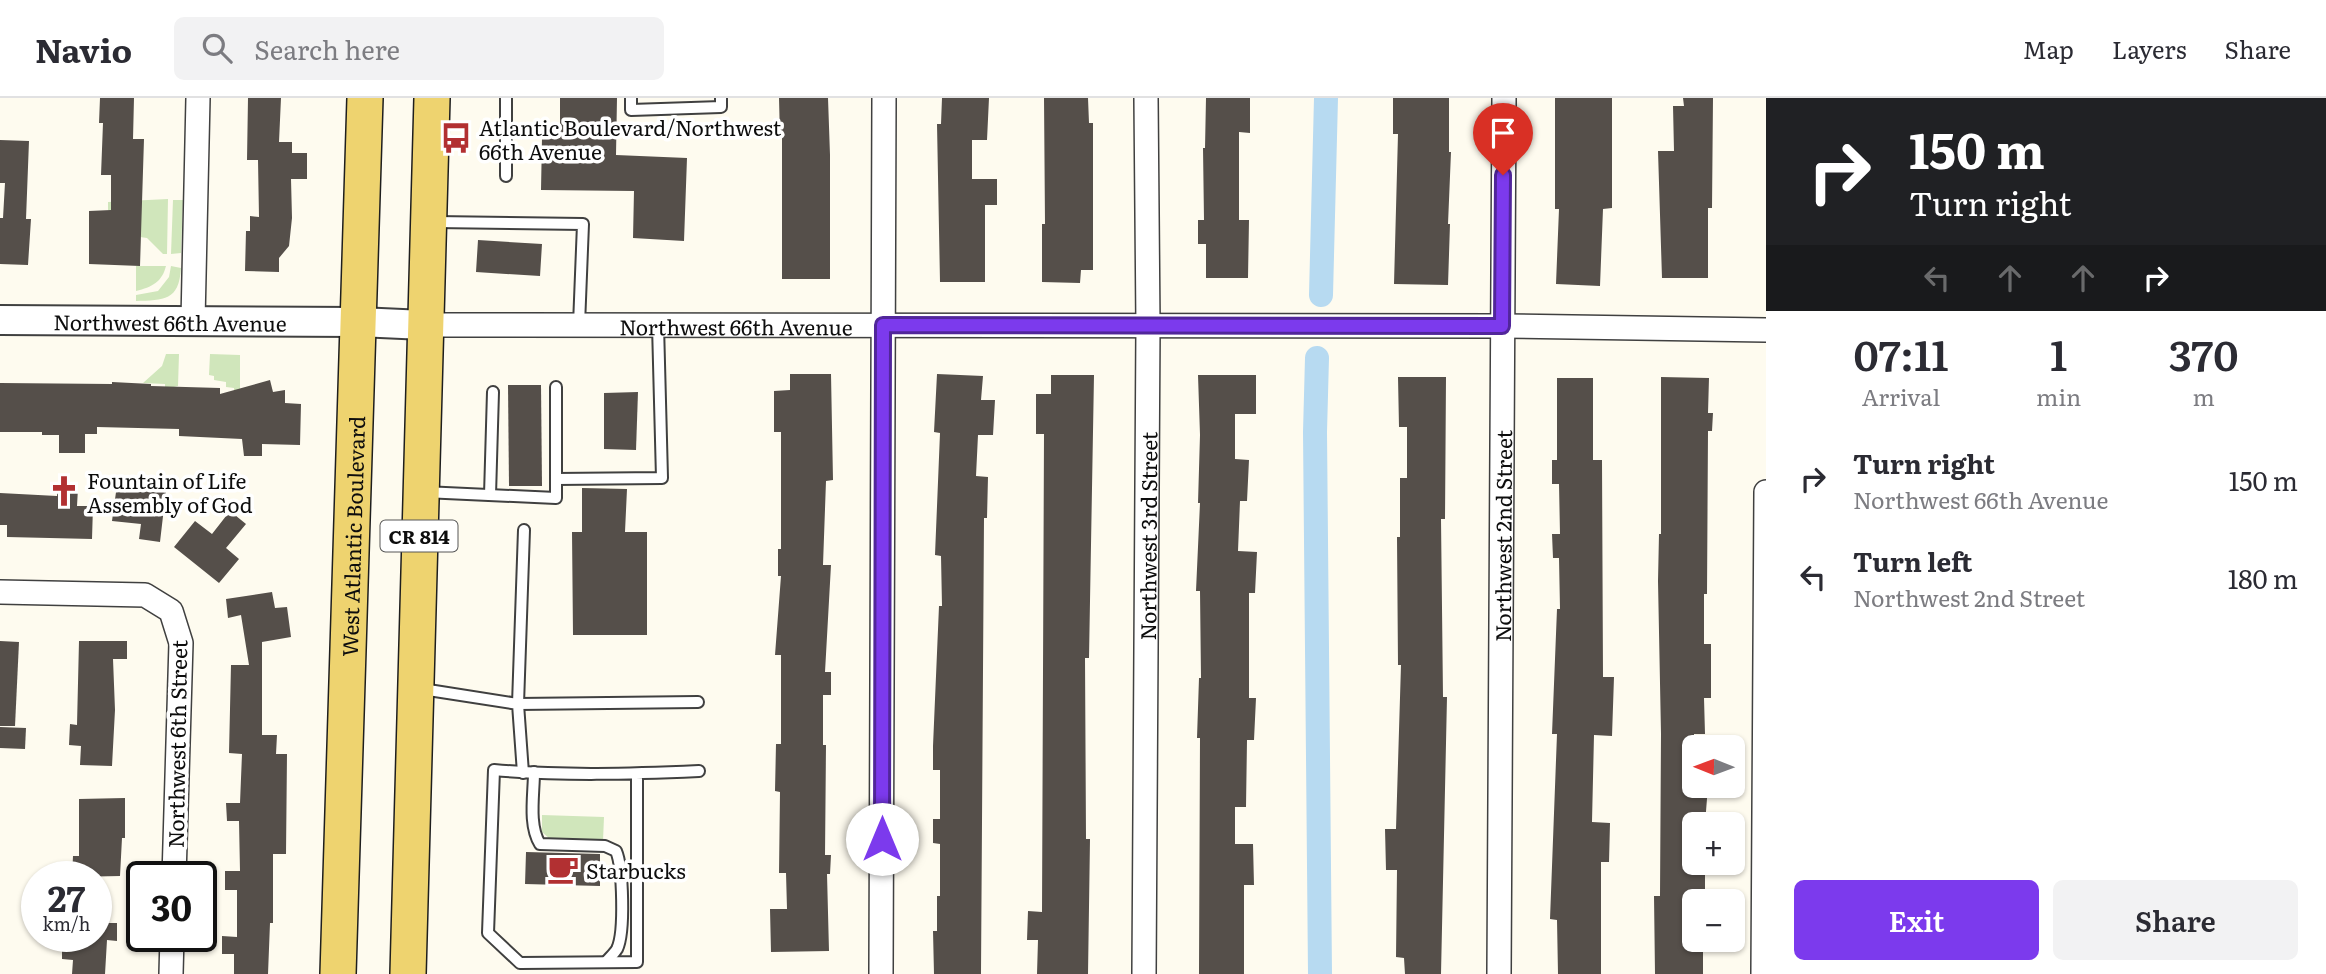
<!DOCTYPE html>
<meta charset="utf-8">
<style>
:root{--surface:#fff;--page:#f2f2f3;--text:#2b2b33;--muted:#7c7c81;--line:#e1e1e2;--accent:#7c3aed}
body{margin:0;font-family:Literata,serif;background:var(--page);color:var(--text);height:100vh;display:flex;flex-direction:column;font-size:26px;white-space:nowrap}
*{box-sizing:border-box;margin:0}
p{font-size:23px;color:var(--muted)}
.icon{flex:none;width:38px;height:38px;fill:none;stroke:currentColor;stroke-width:2;stroke-linecap:round;stroke-linejoin:round}
.map{position:relative;flex:1;overflow:hidden}
.details{display:flex;flex-direction:column;background:var(--surface);width:560px}
.details>*{flex:none}
.guide{background:#202124;color:#fff;overflow:hidden}
.needle{width:46px;rotate:271deg}
.buttons{position:absolute;left:1682px;top:637px;display:grid;gap:14px}
.buttons a{display:grid;place-items:center;width:63px;height:63px;border-radius:10px;background:var(--surface);box-shadow:0 2px 5px #0004;font-size:35px}
.speed{position:absolute;left:21px;top:763px;display:flex;gap:14px;font-size:35px;font-weight:700;text-align:center}
.speed>*{display:grid;place-content:center;width:91px;height:91px;border-radius:50%;background:var(--surface);box-shadow:0 2px 5px #0004;line-height:1}
.speed small{font-size:18px;font-weight:400}
.speed .limit{border:4px solid #111;border-radius:10px;background:#fff;color:#111}
.pin{position:absolute;display:grid;place-items:center;width:60px;height:60px;color:#fff;margin:-72px -30px;border-radius:50% 50% 50% 0;rotate:-45deg;box-shadow:0 0 7px #0007}
.pin .icon{rotate:45deg}
.me{position:absolute;width:77px;margin:-38px;rotate:0deg;stroke-linejoin:round;filter:drop-shadow(0 0 5px #0008)}
.turn{display:flex;align-items:center;gap:24px;height:147px;padding:0 28px;font-size:32px}
.turn .icon{width:91px;height:91px;stroke-width:2.5}
.turn b{display:block;font-size:49px;line-height:60px}
.lanes{display:flex;align-items:center;height:66px;padding:0 28px;background:#0003;justify-content:center;gap:35px;direction:ltr}
.lanes .off{opacity:.35}
.eta{display:flex;justify-content:space-evenly;align-items:center;height:119px;text-align:center}
.eta b{font-size:42px;font-weight:600;line-height:49px}
.primary-button{display:flex;gap:14px;margin-top:auto;padding:14px 28px}
.primary-button a{flex:1;height:80px;border-radius:10px;background:var(--accent);color:#fff;font-size:28px;font-weight:600;line-height:80px;text-align:center}
.primary-button a+a{background:var(--page);color:var(--text)}
ul{padding:0;list-style:none}
li{display:flex;align-items:center;gap:21px;height:98px;padding:0 28px}
li div{flex:1}
li b{display:block;font-size:26px}
li em{font-style:normal}
header{display:flex;align-items:center;gap:42px;box-sizing:border-box;height:98px;padding:0 35px;background:var(--surface);border-bottom:2px solid var(--line)}
header strong{font-size:33px}
nav{display:flex;gap:38px;margin-inline-start:auto;font-size:24px}
.search{width:490px;height:63px;background:var(--page);display:flex;align-items:center;gap:18px;box-sizing:border-box;padding:0 24px;border-radius:10px;color:var(--muted);font-size:26px}
main{display:flex;flex:1;min-height:0}
.map>svg:first-child{display:block}
.green{fill:#d0e6bb}
.lines{fill:none;stroke-linecap:round;stroke-linejoin:round}
.canal{stroke:#b7daf1;stroke-width:24}
.building{fill:#554f4a}
.service-casing{stroke:#404040;stroke-width:14}
.minor-casing{stroke:#404040;stroke-width:26}
.tertiary-casing{stroke:#404040;stroke-width:32}
.primary-casing{stroke:#1e1e1e;stroke-width:38}
.service{stroke:#fff;stroke-width:10}
.minor{stroke:#fff;stroke-width:23}
.tertiary{stroke:#fff;stroke-width:28}
.primary{stroke:#eed36f;stroke-width:35}
.route-casing{stroke:#51269a;stroke-width:18}
.route{stroke:#7c3aed;stroke-width:12}
.labels{text-anchor:middle;dominant-baseline:central;stroke-width:7;stroke-linejoin:round;paint-order:stroke}
.shield{fill:#fff;stroke:#565656;stroke-width:2}
.shield-label{font-size:19px;font-weight:bold;fill:#0d0d0d}
.poi-label{font-size:21px;fill:#0d0d0d;stroke:#fff;text-anchor:start}
.street-label{font-size:21px;fill:#0d0d0d;stroke:#fff}
</style>
<header>
<strong>Navio</strong>
<div class="search"><svg class="icon" aria-label="search" viewBox="0 0 24 24"><circle cx="10" cy="10" r="6"/><path d="M15 15l6 6"/></svg>Search here</div>
<nav><a>Map</a><a>Layers</a><a>Share</a></nav>
</header>
<main>
<div class="map">
<svg width="1766" height="876" viewBox="0 0 1766 876">
<rect width="100%" height="100%" fill="#fefbef"/>
<g class="green">
<path d="M168,101L167,156H163L147,140L140,139L108,112V104Z"/>
<path d="M173,102H183L181,155L171,156Z"/>
<path d="M136,168H166C162,184 152,189 136,193Z"/>
<path d="M171,168L181,170C179,203 164,202 136,203V197L158,193L169,179Z"/>
<path d="M166,256H179L178,288L174,289L165,319V286L143,285L162,268Z"/>
<path d="M210,256L240,257V324H234V290L226,289V284L214,282V278L209,277Z"/>
<path d="M542,717L604,719L603,743L550,741L542,734Z"/>
</g>
<g class="lines">
<g class="canal">
<path d="M1321,197L1326,0"/>
<path d="M1317,260L1315,334L1320,876"/>
</g>
</g>
<g class="building">
<path d="M100,0H134L133,41H144L140,168L89,166V113L111,112V77H101L103,25H99Z"/>
<path d="M248,0H281L279,44H292V55H307V81H291L292,120L289,148L279,160V174L245,173L246,133H250V118L259,119L258,62H247Z"/>
<path d="M560,0H617L616,57L687,60L684,143L633,140L634,93L541,92L542,40H560Z"/>
<path d="M779,0H828L830,57V181H782V40H780Z"/>
<path d="M942,0H989L987,42H972V81H997V107H985V184H940L937,26H941Z"/>
<path d="M1044,0H1088L1089,25H1093V172H1081L1080,185L1042,184V126H1045Z"/>
<path d="M1206,0H1250V35L1239,34V122H1249L1248,180H1206V146H1198V122H1204L1203,50H1205Z"/>
<path d="M1393,0H1449V54H1451L1448,126H1450L1448,187L1394,186L1398,36H1393Z"/>
<path d="M1555,0H1612V110L1603,111L1600,188L1556,186L1559,111H1555Z"/>
<path d="M1683,0H1713L1712,110H1708V180H1662L1658,53H1674L1673,8H1684Z"/>
<path d="M0,42L29,43L26,121H31L28,167L0,166V120H3L5,85H0Z"/>
<path d="M478,142L542,146L540,178L476,174Z"/>
<path d="M790,276H831L833,382L826,383L823,467H831L825,574H831V597H823V647H826L825,757H831L830,776H827L829,853L771,854L770,811H787L786,775H779L780,694L775,693L776,646H781V557H775L781,478H778V451H781V334H774V293L790,292Z"/>
<path d="M937,276L983,278L981,302H995L993,337H978L976,378L988,379L987,420H984L981,876H934L933,833H937V798H940V746L933,745V721H940V672H933V648L939,508H942L941,458L935,457L940,335L934,334Z"/>
<path d="M1051,277H1094L1089,560H1085L1086,741H1090L1088,876H1037L1038,842H1027L1028,813L1042,814L1044,336H1036V296H1051Z"/>
<path d="M1198,277H1256V316H1235V361L1249,362L1247,403H1240L1238,453L1257,454L1255,495H1249V600H1256L1254,642H1247L1246,709H1235V746H1253L1254,787H1244V876H1199L1200,640H1197L1199,580H1201L1200,493H1196L1200,405H1198L1200,337Z"/>
<path d="M1398,279H1446L1445,421H1441L1443,599H1447L1441,876H1405L1404,860L1396,859L1397,772H1386L1385,731H1396L1401,567H1398L1397,439H1400V380H1407V329H1399Z"/>
<path d="M1661,279L1709,280L1708,315H1713L1712,333H1708L1707,496H1704V546H1711V600H1704L1705,636H1694V688H1708L1705,726H1694V765H1705V803H1694V842H1703V876H1655L1654,798H1660L1661,636L1658,483L1659,436H1661Z"/>
<path d="M1557,280H1593V362H1602L1603,579H1614L1612,638L1594,637L1592,724L1610,725L1609,764H1601V876H1558L1557,822L1550,821L1557,636H1552L1557,511H1560L1559,460H1553L1552,436H1560L1559,386H1552V362H1557Z"/>
<path d="M270,282L273,294L285,292V305L301,306L300,347L262,346V358H244L242,341L179,338V331L97,329V336H85V355H59V337H42V334H0V285L112,286V284L151,286V288L220,290V296Z"/>
<path d="M508,287H541L542,388H509Z"/>
<path d="M638,294L636,352L604,351V295Z"/>
<path d="M137,381L167,384L160,444L139,441L141,426L112,423L117,387L136,390Z"/>
<path d="M58,389L78,390L77,408H93L92,441L7,439V427H0V395L57,398Z"/>
<path d="M582,390L627,391L625,434H647V537H573L572,434H582Z"/>
<path d="M230,413L246,426L226,450L239,461L219,485L174,449L195,423L212,436Z"/>
<path d="M272,494L275,510L287,509L291,539L262,544V637H277L276,656H287L286,756H273V825H270L268,876H234V856H222V838L237,839V792H225V773H240L239,723H227L226,705H240L242,656L229,655L231,567H249L241,517L228,520L226,501Z"/>
<path d="M0,543L19,544L15,628H0Z"/>
<path d="M79,543H127V561H113L115,612L112,668L80,667L81,648L69,647L70,626L77,627Z"/>
<path d="M0,629L26,630L25,651L0,650Z"/>
<path d="M125,700V740H122L120,778L72,779L73,758H79V701Z"/>
<path d="M526,754L600,756V788L525,786Z"/>
<path d="M96,825H117V843L107,842L105,876H72L73,862L62,861V840L96,838Z"/>
</g>
<g class="lines">
<defs>
<g id="service">
<path d="M631,0V12L721,9V0"/>
<path d="M506,78V0"/>
<path d="M435,124L583,126L579,227"/>
<path d="M556,289V381L662,380L658,227"/>
<path d="M424,394L556,400V381"/>
<path d="M490,397L493,294"/>
<path d="M524,432L518,606L698,604"/>
<path d="M422,591L518,606L523,675"/>
<path d="M534,674C534,696 528,727 540,746L605,748L616,753C623,769 625,835 617,851C614,856 609,860 606,864"/>
<path d="M637,676V864L520,865L488,835L494,672C562,678 631,676 699,673"/>
</g>
<g id="minor">
<path d="M193,222L198,0"/>
<path id="s1" d="M424,227L1502,228L1766,232"/>
<path d="M0,494L145,497L171,513L181,545L174,779"/>
<path d="M171,876L172,838"/>
<path d="M881,876L884,0"/>
<path id="s2" d="M1144,876L1148,228L1146,0"/>
<path id="s3" d="M1499,876L1504,0"/>
<path d="M1763,876L1766,394"/>
</g>
<g id="tertiary">
<path id="s4" d="M0,222L359,224L424,227"/>
</g>
<g id="primary">
<path id="s5" d="M338,876L365,0"/>
<path d="M408,876L432,0"/>
</g>
</defs>
<use href="#service" class="service-casing"/>
<use href="#minor" class="minor-casing"/>
<use href="#tertiary" class="tertiary-casing"/>
<use href="#primary" class="primary-casing"/>
<use href="#service" class="service"/>
<use href="#minor" class="minor"/>
<use href="#tertiary" class="tertiary"/>
<use href="#primary" class="primary"/>
</g>
<g class="lines">
<defs>
<path id="route" d="M882,741L883,227L1502,228L1503,77"/>
</defs>
<use href="#route" class="route-casing"/>
<use href="#route" class="route"/>
</g>
<defs>
<symbol id="bus-bare" viewBox="-9 -9 18 18"><path d="M-5-6H5V4H4V6H2V4H-2V6H-4V4H-5ZM-3.5-4V0h7V-4ZM-3.5 1.2v1.5H-2V1.2ZM2 1.2v1.5H3.5V1.2Z" fill="#b23032" stroke="#fff" stroke-width="2.5" paint-order="stroke"/></symbol>
<symbol id="church-bare" viewBox="-9 -9 18 18"><path d="M-1.2-6h2.4v3.5h3.3v2.4h-3.3V6h-2.4V-.1h-3.3v-2.4h3.3Z" fill="#b23032" stroke="#fff" stroke-width="2.5" paint-order="stroke"/></symbol>
<symbol id="cafe-bare" viewBox="-9 -9 18 18"><path d="M-5.5-4.5H6V0H3Q3 3.5 0 3.5H-2.5Q-5.5 3.5-5.5 0ZM3-3.2v2h1.7v-2ZM-6 4.5H4V6H-6Z" fill="#b23032" stroke="#fff" stroke-width="2.5" paint-order="stroke"/></symbol>
</defs>
<g fill-rule="evenodd">
<use href="#bus-bare" x="434" y="18" width="44" height="44"/>
<use href="#church-bare" x="42" y="371" width="44" height="44"/>
<use href="#cafe-bare" x="541" y="749" width="44" height="44"/>
</g>
<g class="labels">
<rect class="shield" x="380.5" y="422.5" width="77" height="31" rx="5"/>
<g class="shield-label">
<text x="419" y="438">CR 814</text>
</g>
<g class="poi-label">
<text x="479" y="28">Atlantic Boulevard/Northwest<tspan x="479" dy="24">66th Avenue</tspan></text>
<text x="87" y="381">Fountain of Life<tspan x="87" dy="24">Assembly of God</tspan></text>
<text x="586" y="771">Starbucks</text>
</g>
<g class="street-label">
<text stroke="none"><textPath href="#s4" startOffset="170">Northwest 66th Avenue</textPath></text>
<text stroke="none"><textPath href="#s1" startOffset="312">Northwest 66th Avenue</textPath></text>
<text stroke="none"><textPath href="#s5" startOffset="438">West Atlantic Boulevard</textPath></text>
<text stroke="none"><textPath href="#s2" startOffset="438">Northwest 3rd Street</textPath></text>
<text stroke="none"><textPath href="#s3" startOffset="438">Northwest 2nd Street</textPath></text>
<text transform="translate(176 646) rotate(-89)">Northwest 6th Street</text>
</g>
</g>
</svg>
<div class="buttons">
<a><svg class="needle" viewBox="-14 -14 28 28"><path d="M0-13l5 13h-10z" fill="#e53935"/><path d="M0 13l5-13h-10z" fill="#7c7c81"/></svg></a>
<a>+</a>
<a>−</a>
</div>
<div class="speed"><div>27<small>km/h</small></div><div class="limit">30</div></div>
<div class="pin" style="left:1503px;top:77px;background:#d93025"><svg class="icon" aria-label="arrive" viewBox="0 0 24 24"><path d="M6 21V4h12l-3 4 3 4H6"/></svg></div>
<svg class="me" style="left:882px;top:741px" viewBox="-20 -20 40 40"><circle r="19" fill="#fff"/><path d="M0-13L10 11 0 6-10 11z" fill="#7c3aed"/></svg>
</div>
<section class="details">
<div class="guide">
<div class="turn"><svg class="icon" aria-label="right" viewBox="0 0 24 24"><path d="M7 20v-9h11M14 6l5 5-5 5"/></svg><div><b>150 m</b>Turn right</div></div>
<div class="lanes"><svg class="icon off" aria-label="left" viewBox="0 0 24 24"><path d="M17 20v-9H6M10 6l-5 5 5 5"/></svg><svg class="icon off" aria-label="ahead" viewBox="0 0 24 24"><path d="M12 20V5M6 11l6-6 6 6"/></svg><svg class="icon off" aria-label="ahead" viewBox="0 0 24 24"><path d="M12 20V5M6 11l6-6 6 6"/></svg><svg class="icon" aria-label="right" viewBox="0 0 24 24"><path d="M7 20v-9h11M14 6l5 5-5 5"/></svg></div>
</div>
<div class="eta">
<div><b>07:11</b><p>Arrival</p></div>
<div><b>1</b><p>min</p></div>
<div><b>370</b><p>m</p></div>
</div>
<ul>
<li><svg class="icon" aria-label="right" viewBox="0 0 24 24"><path d="M7 20v-9h11M14 6l5 5-5 5"/></svg><div><b>Turn right</b><p>Northwest 66th Avenue</p></div><em>150 m</em></li>
<li><svg class="icon" aria-label="left" viewBox="0 0 24 24"><path d="M17 20v-9H6M10 6l-5 5 5 5"/></svg><div><b>Turn left</b><p>Northwest 2nd Street</p></div><em>180 m</em></li>
</ul>
<div class="primary-button"><a>Exit</a><a>Share</a></div>
</section>
</main>
